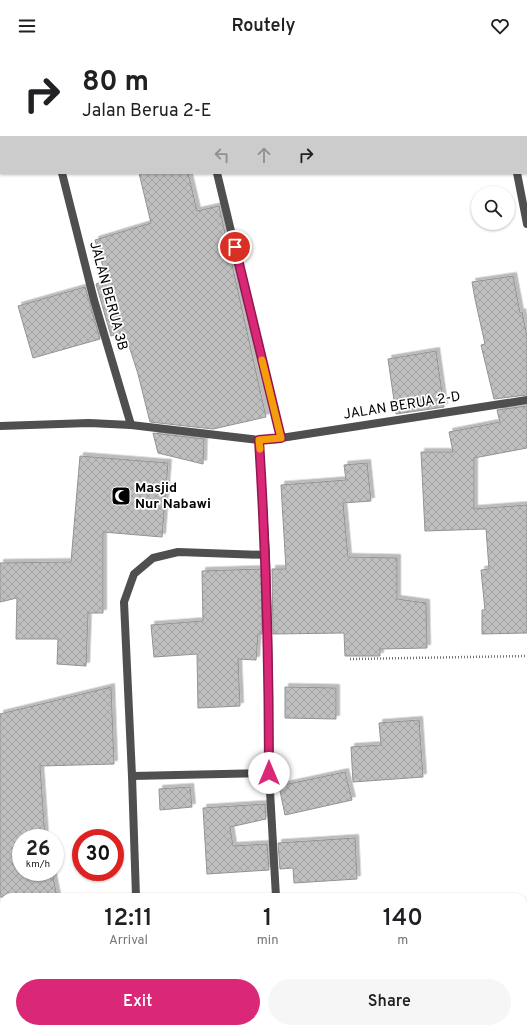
<!DOCTYPE html>
<style>
:root{--surface:#fff;--page:#f6f6f6;--text:#202124;--muted:#757577;--accent:#db2777}
body{margin:0;font-family:Overpass,sans-serif;background:var(--page);color:var(--text);height:100vh;display:flex;flex-direction:column;font-size:15px;white-space:nowrap}
*{box-sizing:border-box;margin:0}
p{font-size:13px;color:var(--muted)}
.icon{flex:none;width:22px;height:22px;fill:none;stroke:currentColor;stroke-width:2;stroke-linecap:round;stroke-linejoin:round}
.map{position:relative;flex:1;overflow:hidden}
.panel{position:absolute;left:0px;top:841px;width:527px;height:140px;display:flex;flex-direction:column;background:var(--surface);border-radius:12px 12px 0 0;box-shadow:0 1px 3px #0004}
.panel>*{flex:none}
.hud{position:absolute;left:0px;top:0px;width:527px;height:122px;box-shadow:0 1px 3px #0004;background:#fff;color:var(--text);overflow:hidden}
.buttons{position:absolute;left:471px;top:134px;display:grid;gap:8px}
.buttons a{display:grid;place-items:center;width:44px;height:44px;border-radius:50%;background:var(--surface);box-shadow:0 1px 3px #0004;font-size:20px}
.speed{position:absolute;left:12px;top:777px;display:flex;gap:8px;font-size:20px;font-weight:700;text-align:center}
.speed>*{display:grid;place-content:center;width:52px;height:52px;border-radius:50%;background:var(--surface);box-shadow:0 1px 3px #0004;line-height:1}
.speed small{font-size:10px;font-weight:400}
.speed .limit{border:6px solid #d22;background:#fff;color:#111}
.pin{position:absolute;display:grid;place-items:center;width:34px;height:34px;color:#fff;margin:-17px;border:2px solid #fff;border-radius:50%;box-shadow:0 1px 4px #0007}
.me{position:absolute;width:44px;margin:-22px;rotate:0deg;stroke-linejoin:round;filter:drop-shadow(0 0 3px #0008)}
.turn{display:flex;align-items:center;gap:14px;height:84px;padding:0 16px;font-size:18px}
.turn .icon{width:52px;height:52px;stroke-width:2.5}
.turn b{display:block;font-size:28px;line-height:34px}
.lanes{display:flex;align-items:center;height:38px;padding:0 16px;background:#0003;justify-content:center;gap:20px;direction:ltr}
.lanes .off{opacity:.35}
.eta{display:flex;justify-content:space-evenly;align-items:center;height:68px;text-align:center}
.eta b{font-size:24px;font-weight:600;line-height:28px}
.button{display:flex;gap:8px;margin-top:auto;padding:8px 16px}
.button a{flex:1;height:46px;border-radius:24px;background:var(--accent);color:#fff;font-size:16px;font-weight:600;line-height:46px;text-align:center}
.button a+a{background:var(--page);color:var(--text)}
header{display:flex;justify-content:space-between;align-items:center;height:52px;padding:0 16px;background:var(--surface);font-size:18px;font-weight:600}
.map>svg:first-child{display:block}
.building{fill:url(#building-cross-hatch);stroke:#939393;filter:url(#shadow)}
.lines{fill:none;stroke-linecap:round;stroke-linejoin:round}
.path{stroke:#717171;stroke-width:2.5;stroke-dasharray:1 2;stroke-linecap:butt}
.minor{stroke:#4f4f4f;stroke-width:8}
.route-casing{stroke:#8e194d;stroke-width:10}
.route{stroke:#db2777;stroke-width:7}
.slow{stroke:#f59e0b;stroke-width:7}
.labels{text-anchor:middle;dominant-baseline:central;stroke-width:3.5;stroke-linejoin:round;paint-order:stroke}
.street-label{font-size:14px;fill:#000;stroke:#fff}
.poi-label{font-size:14px;font-weight:bold;fill:#000;stroke:#fff;text-anchor:start}
</style>
<header><svg class="icon" aria-label="menu" viewBox="0 0 24 24"><path d="M4 6h16M4 12h16M4 18h16"/></svg>Routely<svg class="icon" aria-label="heart" viewBox="0 0 24 24"><path d="M12 20l-8-8c-3-5 5-10 8-4 3-6 11-1 8 4z"/></svg></header>
<div class="map">
<svg width="527" height="981" viewBox="0 0 527 981">
<defs>
<pattern id="building-cross-hatch" width="8" height="8" patternUnits="userSpaceOnUse"><rect width="8" height="8" fill="#bfbfbf"/><path d="M0 0l8 8M0 8l8-8" fill="none" stroke="#a2a2a2"/></pattern>
<filter id="shadow"><feDropShadow dx="3.5" dy="-3.5" stdDeviation="0" flood-color="#0004"/></filter>
</defs>
<rect width="100%" height="100%" fill="#fff"/>
<g class="building">
<path d="M139,121H188L197,159L219,154L266,365L213,377L150,370L138,322L125,281L111,284L96,232L107,228L95,188L151,171Z"/>
<path d="M513,224L520,261L522,260L527,284V343L494,347L481,293L485,292L475,247L472,230Z"/>
<path d="M85,235L100,287L33,306L18,254Z"/>
<path d="M436,299L444,355L396,362L388,307Z"/>
<path d="M527,354V396L474,406V457L527,453V581L482,582V558H485L481,518L489,517L486,477L425,479L421,400H453L449,380L500,370L497,358Z"/>
<path d="M153,381L204,387L203,412L158,401Z"/>
<path d="M80,404L168,411L162,485L103,480V561H88L86,614L57,612L58,587H16L17,546L0,550V511L71,510Z"/>
<path d="M367,411L371,449L343,451L348,505L397,506V547L426,551L427,596L380,597V604H345L344,581L273,582L272,517H286L281,433L346,428L344,413Z"/>
<path d="M261,517L262,582H258L256,608L238,607L240,654L198,656L197,602L154,605L151,573L203,569L202,519Z"/>
<path d="M111,635L114,712L40,714L45,786H21V820H52L57,845H0V662Z"/>
<path d="M285,635L336,636V667L285,666Z"/>
<path d="M419,668L423,725L353,730L351,695L381,693L379,671Z"/>
<path d="M345,720L352,748L285,763L279,734Z"/>
<path d="M190,735L192,755L160,758L159,737Z"/>
<path d="M265,752L266,767L230,775L233,794L267,792L269,818L207,822L203,756Z"/>
<path d="M355,786L357,827L294,831L293,816L280,817L278,791Z"/>
</g>
<g class="lines">
<path class="path" d="M350,607L527,604"/>
<g class="minor">
<path d="M30,0V1"/>
<path d="M188,0L189,1"/>
<path d="M493,0V1"/>
<path d="M526,52L527,51"/>
<path d="M62,121L94,248L131,373"/>
<path d="M217,121L281,386"/>
<path d="M517,121L527,172"/>
<path d="M0,374L89,371L131,373L259,388"/>
<path d="M266,503L178,500L153,506L134,522L124,550L132,724L269,721"/>
<path d="M132,724L136,845"/>
<path d="M276,845L269,721V625L266,503L259,388L281,386L527,348"/>
<path d="M523,904H527"/>
<path d="M0,917H4"/>
<path d="M523,981L527,945"/>
</g>
</g>
<g class="lines">
<defs>
<path id="route" d="M235,195L281,386L259,388C266,499 269,610 269,721"/>
</defs>
<use href="#route" class="route-casing"/>
<use href="#route" class="route"/>
<path class="slow" d="M260,397L259,388L281,386L262,308"/>
</g>
<defs>
<symbol id="mosque-square" viewBox="-11 -11 22 22"><rect x="-9" y="-9" width="18" height="18" rx="4" fill="#000" stroke="#fff"/><path d="M3.5-4.9A6 6 0 1 0 3.5 4.9A5 5 0 1 1 3.5-4.9Z" fill="#fff"/></symbol>
</defs>
<g fill-rule="evenodd">
<use href="#mosque-square" x="110" y="433" width="22" height="22"/>
</g>
<g class="labels">
<g class="street-label">
<text transform="translate(108 244) rotate(75)">JALAN BERUA 3B</text>
<text transform="translate(402 354) rotate(-9)">JALAN BERUA 2-D</text>
</g>
<g class="poi-label">
<text x="135" y="436">Masjid<tspan x="135" dy="16">Nur Nabawi</tspan></text>
</g>
</g>
</svg>
<div class="buttons">
<a><svg class="icon" aria-label="search" viewBox="0 0 24 24"><circle cx="10" cy="10" r="6"/><path d="M15 15l6 6"/></svg></a>
</div>
<div class="speed"><div>26<small>km/h</small></div><div class="limit">30</div></div>
<div class="pin" style="left:235px;top:195px;background:#d93025"><svg class="icon" aria-label="arrive" viewBox="0 0 24 24"><path d="M6 21V4h12l-3 4 3 4H6"/></svg></div>
<svg class="me" style="left:269px;top:721px" viewBox="-20 -20 40 40"><circle r="19" fill="#fff"/><path d="M0-13L10 11 0 6-10 11z" fill="#db2777"/></svg>
<div class="hud">
<div class="turn"><svg class="icon" aria-label="right" viewBox="0 0 24 24"><path d="M7 20v-9h11M14 6l5 5-5 5"/></svg><div><b>80 m</b>Jalan Berua 2-E</div></div>
<div class="lanes"><svg class="icon off" aria-label="left" viewBox="0 0 24 24"><path d="M17 20v-9H6M10 6l-5 5 5 5"/></svg><svg class="icon off" aria-label="ahead" viewBox="0 0 24 24"><path d="M12 20V5M6 11l6-6 6 6"/></svg><svg class="icon" aria-label="right" viewBox="0 0 24 24"><path d="M7 20v-9h11M14 6l5 5-5 5"/></svg></div>
</div>
<section class="panel">
<div class="eta">
<div><b>12:11</b><p>Arrival</p></div>
<div><b>1</b><p>min</p></div>
<div><b>140</b><p>m</p></div>
</div>
<div class="button"><a>Exit</a><a>Share</a></div>
</section>
</div>
